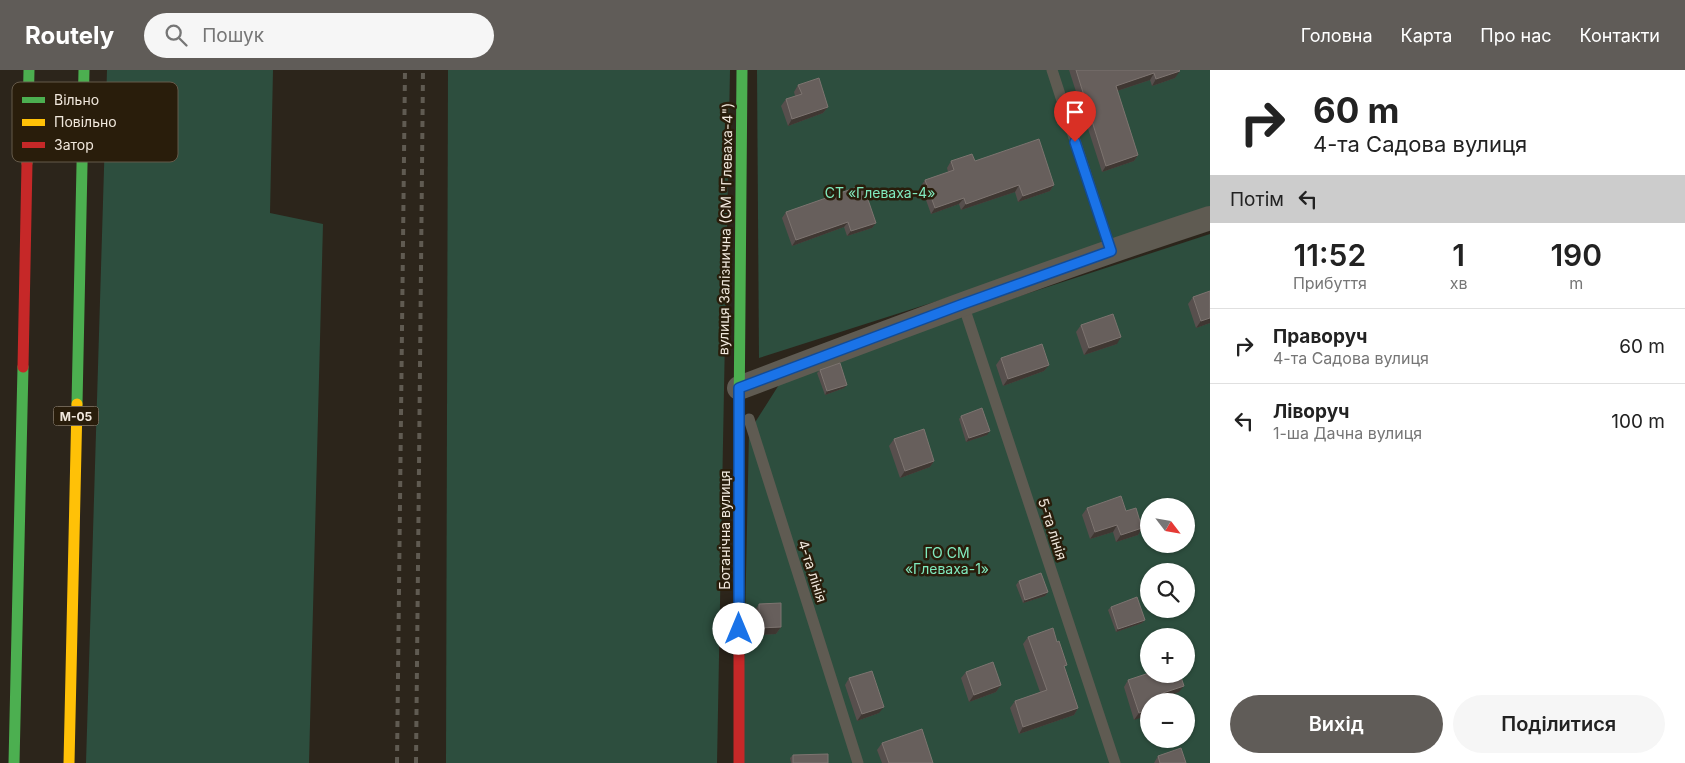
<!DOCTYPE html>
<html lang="uk">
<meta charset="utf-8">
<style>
:root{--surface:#fff;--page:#f6f6f6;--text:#222;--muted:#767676;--line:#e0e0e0;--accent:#605c58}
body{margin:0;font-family:Inter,sans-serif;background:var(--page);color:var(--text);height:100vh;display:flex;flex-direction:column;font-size:19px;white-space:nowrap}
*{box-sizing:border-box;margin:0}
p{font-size:16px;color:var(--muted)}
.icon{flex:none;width:28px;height:28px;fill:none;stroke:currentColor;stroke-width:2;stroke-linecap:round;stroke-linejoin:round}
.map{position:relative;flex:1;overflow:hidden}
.side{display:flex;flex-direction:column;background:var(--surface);width:475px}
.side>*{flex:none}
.hud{background:#fff;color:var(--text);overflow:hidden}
.needle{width:32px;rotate:121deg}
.controls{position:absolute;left:1140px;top:428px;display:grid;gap:10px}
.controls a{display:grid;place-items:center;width:55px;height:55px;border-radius:50%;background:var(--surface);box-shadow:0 1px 4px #0004;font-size:25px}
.pin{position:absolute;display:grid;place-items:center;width:42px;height:42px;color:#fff;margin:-51px -21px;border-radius:50% 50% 50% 0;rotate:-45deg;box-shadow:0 0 5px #0007}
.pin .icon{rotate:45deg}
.me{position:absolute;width:55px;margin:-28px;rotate:0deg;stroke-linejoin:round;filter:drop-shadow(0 0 4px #0008)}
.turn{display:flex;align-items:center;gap:18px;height:105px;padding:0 20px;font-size:22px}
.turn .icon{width:65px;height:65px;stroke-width:2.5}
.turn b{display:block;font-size:35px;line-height:42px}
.then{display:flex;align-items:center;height:48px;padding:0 20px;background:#0003;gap:10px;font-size:19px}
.eta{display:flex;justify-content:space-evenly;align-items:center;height:85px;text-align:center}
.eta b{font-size:30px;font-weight:600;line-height:35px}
.button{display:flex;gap:10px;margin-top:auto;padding:10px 20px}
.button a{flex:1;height:58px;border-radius:30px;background:var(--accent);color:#fff;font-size:20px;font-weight:600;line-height:58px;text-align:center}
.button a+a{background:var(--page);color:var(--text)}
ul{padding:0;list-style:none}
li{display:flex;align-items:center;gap:15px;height:75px;padding:0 20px;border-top:1px solid var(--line)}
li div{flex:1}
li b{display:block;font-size:19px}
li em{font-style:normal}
header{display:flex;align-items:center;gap:30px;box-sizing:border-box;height:70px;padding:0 25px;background:var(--accent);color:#fff}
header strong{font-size:24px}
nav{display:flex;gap:28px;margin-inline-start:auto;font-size:18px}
.search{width:350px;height:45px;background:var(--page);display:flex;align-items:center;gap:12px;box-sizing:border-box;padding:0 18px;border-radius:28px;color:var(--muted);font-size:19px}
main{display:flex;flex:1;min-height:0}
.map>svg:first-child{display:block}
.green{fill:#2d4e3e;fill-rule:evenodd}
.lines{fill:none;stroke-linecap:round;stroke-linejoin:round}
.lane{stroke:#5f5b52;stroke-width:11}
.street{stroke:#5f5b52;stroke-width:24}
.fast{stroke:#4caf50;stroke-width:11}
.slow{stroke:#ffc107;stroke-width:11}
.jam{stroke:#c62828;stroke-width:11}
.rail{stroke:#605b52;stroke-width:4;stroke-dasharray:6 6;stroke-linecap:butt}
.wall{fill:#574f4d}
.shaded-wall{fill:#3f3732}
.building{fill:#675f5c;stroke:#7d7470}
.route-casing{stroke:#114b97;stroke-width:12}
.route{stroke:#1a73e8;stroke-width:9}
.labels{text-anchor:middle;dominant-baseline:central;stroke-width:5;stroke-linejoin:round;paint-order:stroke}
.shield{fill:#291d0b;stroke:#b5ab9e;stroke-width:1}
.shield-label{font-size:12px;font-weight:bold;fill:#f1e8dd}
.park-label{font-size:14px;fill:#80eabe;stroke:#291d0b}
.street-label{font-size:14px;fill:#f1e8dd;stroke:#291d0b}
.key{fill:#291d0b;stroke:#655a4a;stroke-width:1}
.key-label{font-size:14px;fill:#f1e8dd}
</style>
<header>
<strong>Routely</strong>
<div class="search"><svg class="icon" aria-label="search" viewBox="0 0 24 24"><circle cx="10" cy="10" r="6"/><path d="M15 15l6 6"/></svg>Пошук</div>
<nav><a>Головна</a><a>Карта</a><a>Про нас</a><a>Контакти</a></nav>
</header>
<main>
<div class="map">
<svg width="1210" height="693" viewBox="0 0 1210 693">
<rect width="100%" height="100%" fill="#2c251b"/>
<g class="green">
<path d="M107,0H273L270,143L323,154L309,693H86Z"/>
<path d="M448,0H730L717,693H446Z"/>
<path d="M757,0H1210V144L759,288Z"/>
<path d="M1210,164V693H742L749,362L787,302ZM1149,436H1186V474H1149ZM1149,501H1186V539H1149ZM1149,566H1186V604H1149ZM1149,631H1186V669H1149Z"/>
</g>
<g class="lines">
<g class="lane">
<path d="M1052,0L1111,181"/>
<path d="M963,234L1115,693"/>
<path d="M749,349L858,693"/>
</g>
<path class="street" d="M739,318C895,259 1051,200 1210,148"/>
<g class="fast">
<path d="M27,93L29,0"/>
<path d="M77,334L84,0"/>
<path d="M739,352L742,0"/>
<path d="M14,693L23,297"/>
</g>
<path class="slow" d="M69,693L77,334"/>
<g class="jam">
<path d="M23,297L27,93"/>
<path d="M739,352V693"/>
</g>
<g class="rail">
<path d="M397,693L405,0"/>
<path d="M416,693L423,0"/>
</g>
</g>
<g class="wall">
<path d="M1069,0H1179L1175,8L1152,16L1150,10L1117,21L1138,85L1134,91L1102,102Z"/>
<path d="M798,15L828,37L823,43L788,56L781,36L786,29L795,26L794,22Z"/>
<path d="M951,91H975L1054,115L1050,121L1018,132L1015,122L961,140L959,134L931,144L921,116L925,110L948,102L947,98Z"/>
<path d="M786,142L876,153L872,158L847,166L844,157L792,176L782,148Z"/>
<path d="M1210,221V253L1196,258L1188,234L1193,227Z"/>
<path d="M1081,255L1117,274L1084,285L1076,262Z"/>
<path d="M1001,288L1049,295L1044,301L1003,316L996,295Z"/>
<path d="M820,300L844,318L825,325L817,303Z"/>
<path d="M961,346L987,365L966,372L959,349Z"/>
<path d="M894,369L934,391L930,397L900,408L889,376Z"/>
<path d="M1087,438L1126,441L1142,458L1138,465L1116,472L1113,462L1090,469L1082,445Z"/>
<path d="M1019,511L1048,522L1045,526L1023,533L1016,515Z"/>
<path d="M759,534L781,557L776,564L755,565V540Z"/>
<path d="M1111,537L1145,550L1142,553L1116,562L1108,540Z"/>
<path d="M1028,567L1065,598L1078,638L1074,645L1019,664L1010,638L1015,631L1040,622L1023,574Z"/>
<path d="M966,602L1001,615L996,622L969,632L961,608Z"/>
<path d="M849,608L879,643L857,651L845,615Z"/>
<path d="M1128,610L1179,622L1165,627L1134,650L1124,617Z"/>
<path d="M882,673L933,693H882L877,680Z"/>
<path d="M793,685L828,693H791L790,688Z"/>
<path d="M1158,686L1186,693H1154Z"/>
</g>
<g class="shaded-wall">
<path d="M1180,1L1175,8L1152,16L1156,9Z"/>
<path d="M1154,3L1150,10L1111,23L1116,16Z"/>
<path d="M828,37L823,43L788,56L792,49Z"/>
<path d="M1138,85L1134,91L1102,102L1106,96Z"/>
<path d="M1019,115L1015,122L961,140L966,134Z"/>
<path d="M1054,115L1050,121L1018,132L1023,126Z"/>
<path d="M964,128L959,134L931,144L935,138Z"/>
<path d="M848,152L844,157L792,176L796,170Z"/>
<path d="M876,153L872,158L847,166L851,161Z"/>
<path d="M1210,248V253L1196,258L1201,251Z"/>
<path d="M1121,267L1117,274L1084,285L1089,278Z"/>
<path d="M1049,295L1044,301L1003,316L1008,309Z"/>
<path d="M847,315L844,318L825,325L827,321Z"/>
<path d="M990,361L987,365L966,372L969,368Z"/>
<path d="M934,391L930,397L900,408L905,401Z"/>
<path d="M1117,455L1113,462L1090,469L1095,462Z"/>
<path d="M1142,458L1138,465L1116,472L1121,465Z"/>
<path d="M1048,522L1045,526L1023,533L1025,530Z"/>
<path d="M1145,550L1142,553L1116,562L1118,559Z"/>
<path d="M781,557L776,564L755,565L759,558Z"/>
<path d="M1001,615L996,622L969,632L974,625Z"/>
<path d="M1184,616L1179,622L1158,629L1163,623Z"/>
<path d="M884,637L879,643L857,651L862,644Z"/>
<path d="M1078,638L1074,645L1019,664L1023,657Z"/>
<path d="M1149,640V645L1134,650L1139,643Z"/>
</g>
<g class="building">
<path d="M1076,0H1179L1180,1L1156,9L1154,3L1116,16L1138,85L1106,96Z"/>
<path d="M819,8L828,37L792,49L786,29L802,24L798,15Z"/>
<path d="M1039,69L1054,115L1023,126L1019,115L966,134L964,128L935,138L925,110L954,100L951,91L972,84L975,91Z"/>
<path d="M863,115L876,153L851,161L848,152L796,170L786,142Z"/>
<path d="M1210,221V248L1201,251L1193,227Z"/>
<path d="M1113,244L1121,267L1089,278L1081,255Z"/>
<path d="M1042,274L1049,295L1008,309L1001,288Z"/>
<path d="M840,293L847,315L827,321L820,300Z"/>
<path d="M982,338L990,361L969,368L961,346Z"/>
<path d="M924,359L934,391L905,401L894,369Z"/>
<path d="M1121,426L1126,441L1136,438L1142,458L1121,465L1117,455L1095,462L1087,438Z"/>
<path d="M1041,503L1048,522L1025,530L1019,511Z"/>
<path d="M1137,527L1145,550L1118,559L1111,537Z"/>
<path d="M781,533V557L759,558V534Z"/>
<path d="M1053,558L1057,572L1059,571L1067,595L1064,596L1078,638L1023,657L1015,631L1047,620L1028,567Z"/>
<path d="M993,592L1001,615L974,625L966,602Z"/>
<path d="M872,601L884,637L862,644L849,608Z"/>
<path d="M1149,603L1180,604L1184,616L1163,623L1166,631H1149V640L1139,643L1128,610Z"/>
<path d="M922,659L933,693H889L882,673Z"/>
<path d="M1181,678L1186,693H1160L1158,686Z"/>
<path d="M828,684V693H793V685Z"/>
</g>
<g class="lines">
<defs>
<path id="route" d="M739,559V318L963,234L1111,181L1075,72"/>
</defs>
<use href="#route" class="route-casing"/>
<use href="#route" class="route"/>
</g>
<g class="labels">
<rect class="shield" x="53.5" y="336.5" width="45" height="19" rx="4"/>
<g class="shield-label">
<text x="76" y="346">М-05</text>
</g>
<g class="park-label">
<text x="880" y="122">СТ «Глеваха-4»</text>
<text x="947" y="482">ГО СМ<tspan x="947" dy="16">«Глеваха-1»</tspan></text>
</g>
<g class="street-label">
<text transform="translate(725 159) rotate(-89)">вулиця Залізнична (СМ "Глеваха-4")</text>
<text transform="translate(1053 459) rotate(72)">5-та лінія</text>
<text transform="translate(724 460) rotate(-90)">Ботанічна вулиця</text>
<text transform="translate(813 501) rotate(72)">4-та лінія</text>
</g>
</g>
<rect x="12" y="12" width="166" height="80" rx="8" class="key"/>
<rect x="22" y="27" width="23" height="6" fill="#4caf50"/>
<rect x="22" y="49" width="23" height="7" fill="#ffc107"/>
<rect x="22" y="72" width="23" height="6" fill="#c62828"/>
<g class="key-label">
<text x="54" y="35">Вільно</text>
<text x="54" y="57">Повільно</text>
<text x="54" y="80">Затор</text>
</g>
</svg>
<div class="controls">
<a><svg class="needle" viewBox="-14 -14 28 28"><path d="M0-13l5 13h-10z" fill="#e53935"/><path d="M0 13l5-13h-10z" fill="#767676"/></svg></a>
<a><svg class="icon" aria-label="search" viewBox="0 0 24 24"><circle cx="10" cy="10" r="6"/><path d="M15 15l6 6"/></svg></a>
<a>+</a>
<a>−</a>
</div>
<div class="pin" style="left:1075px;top:72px;background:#d93025"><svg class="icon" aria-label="arrive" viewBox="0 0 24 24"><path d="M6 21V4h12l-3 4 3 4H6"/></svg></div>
<svg class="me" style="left:739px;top:559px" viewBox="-20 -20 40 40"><circle r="19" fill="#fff"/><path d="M0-13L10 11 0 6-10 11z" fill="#1a73e8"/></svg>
</div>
<section class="side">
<div class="hud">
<div class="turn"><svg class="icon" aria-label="right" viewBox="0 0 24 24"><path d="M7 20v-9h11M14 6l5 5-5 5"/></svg><div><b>60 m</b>4-та Садова вулиця</div></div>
<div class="then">Потім<svg class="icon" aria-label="left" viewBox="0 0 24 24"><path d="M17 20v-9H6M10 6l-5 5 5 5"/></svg></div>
</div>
<div class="eta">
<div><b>11:52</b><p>Прибуття</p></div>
<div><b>1</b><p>хв</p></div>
<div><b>190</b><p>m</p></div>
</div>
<ul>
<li><svg class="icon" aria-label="right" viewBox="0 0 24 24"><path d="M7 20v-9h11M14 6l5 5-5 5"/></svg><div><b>Праворуч</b><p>4-та Садова вулиця</p></div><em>60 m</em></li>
<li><svg class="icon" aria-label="left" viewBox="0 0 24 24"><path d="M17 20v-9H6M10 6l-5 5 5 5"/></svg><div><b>Ліворуч</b><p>1-ша Дачна вулиця</p></div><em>100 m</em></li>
</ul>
<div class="button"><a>Вихід</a><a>Поділитися</a></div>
</section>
</main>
